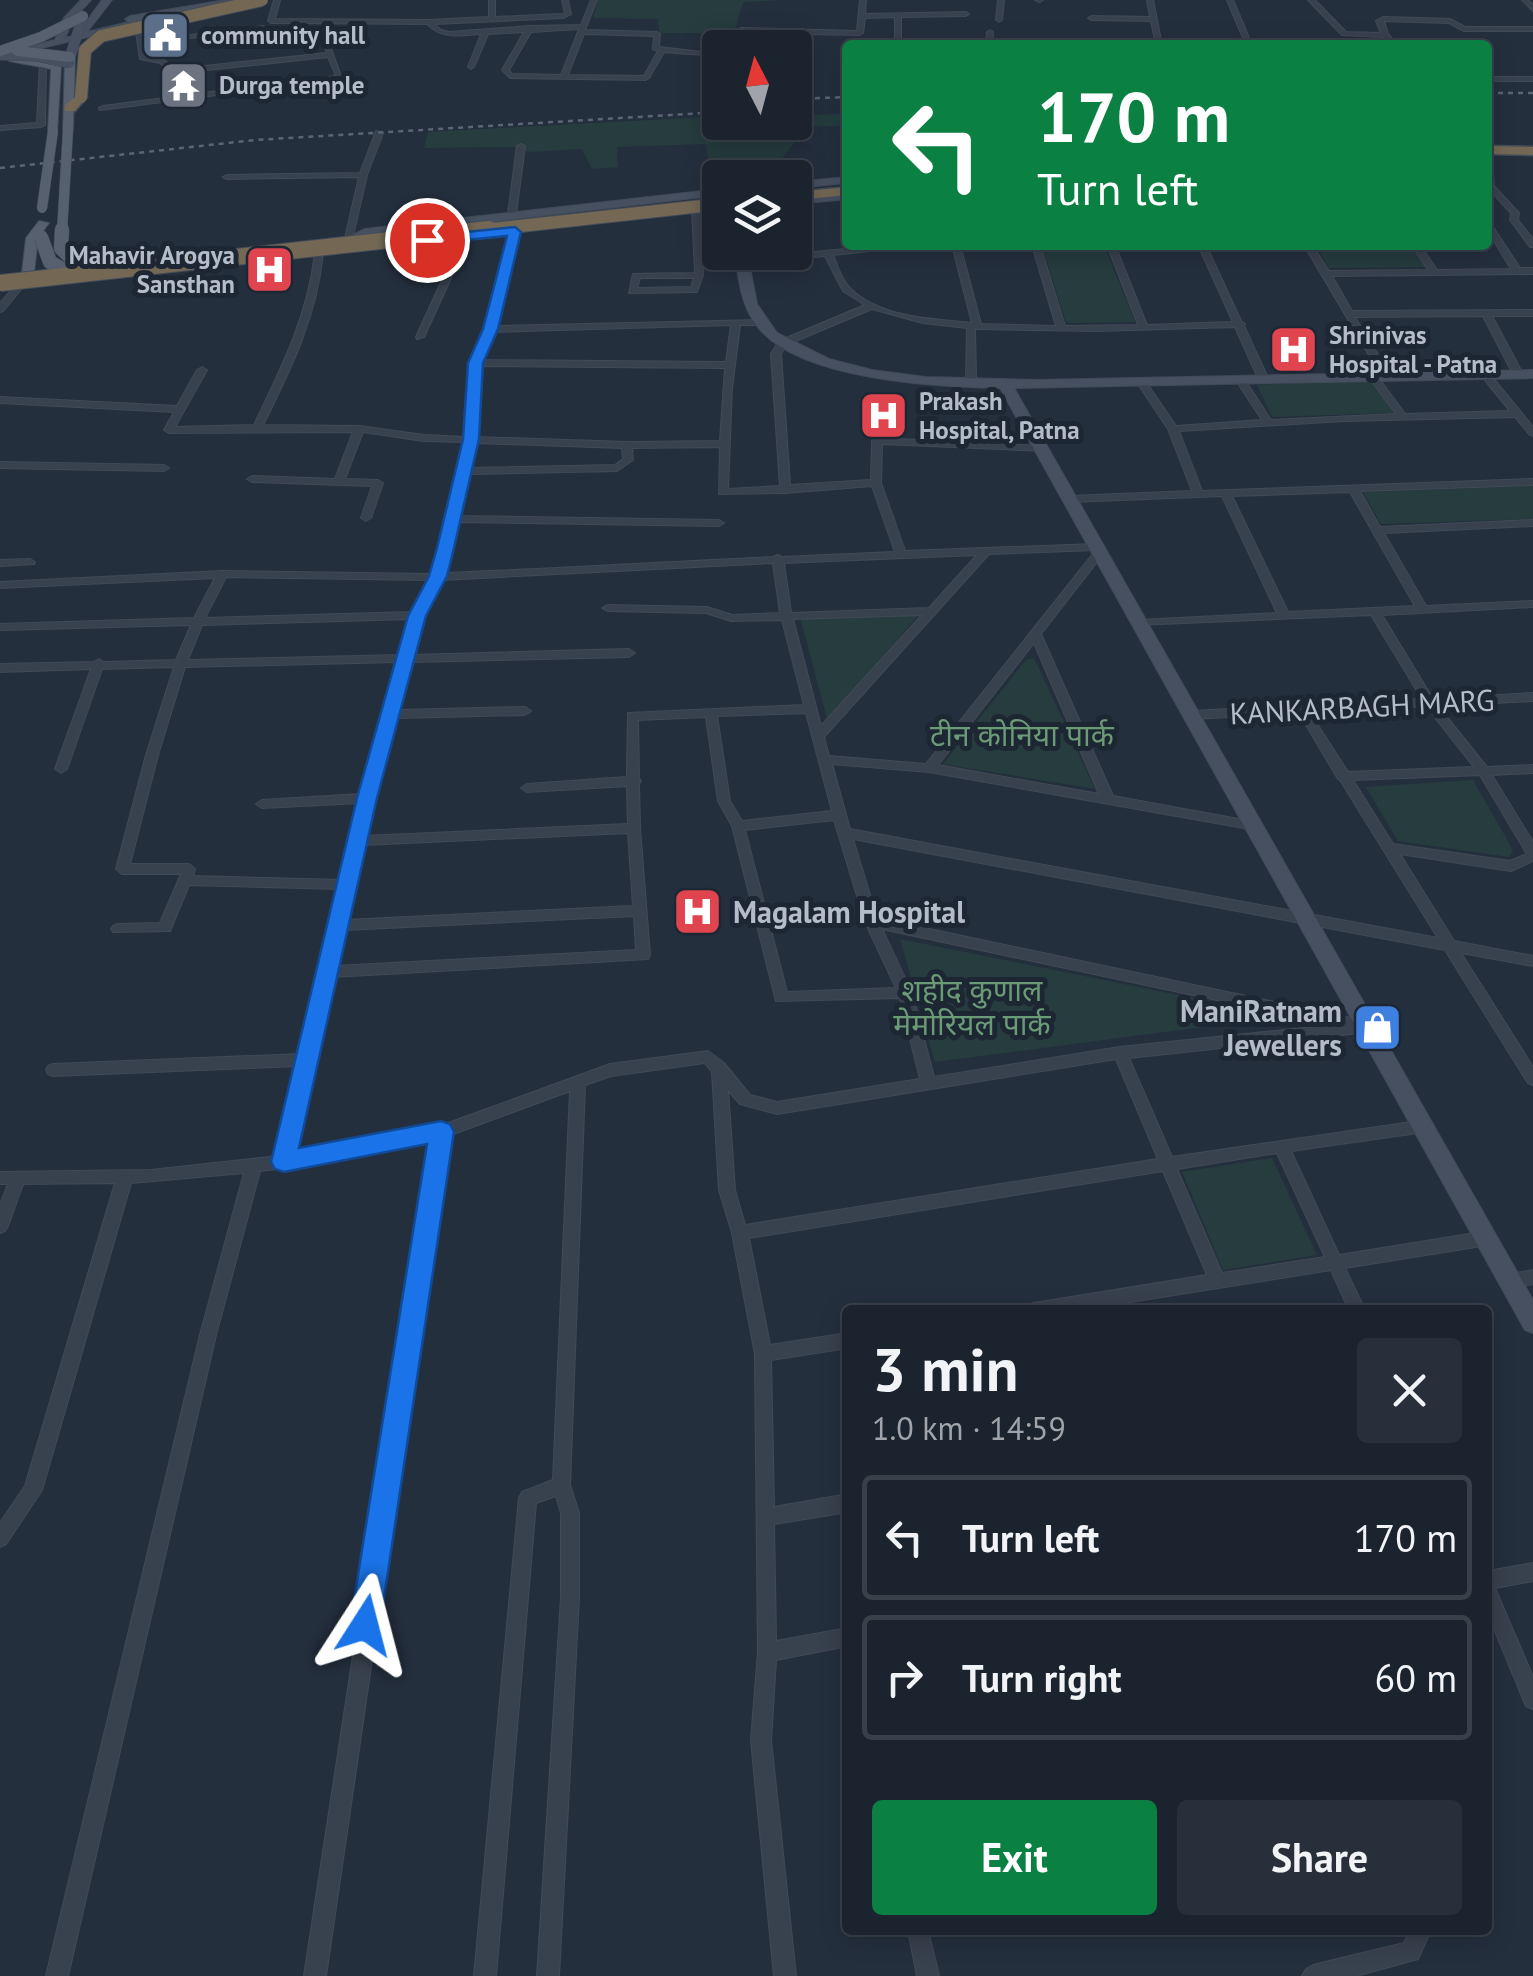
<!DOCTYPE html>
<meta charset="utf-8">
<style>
:root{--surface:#1b232e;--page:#282f3a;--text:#f1f3f6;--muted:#a0a4aa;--line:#39404a;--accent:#0b8043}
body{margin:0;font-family:"PT Sans","Noto Sans Devanagari",sans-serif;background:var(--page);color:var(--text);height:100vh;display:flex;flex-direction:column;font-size:38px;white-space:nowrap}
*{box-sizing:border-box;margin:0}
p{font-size:32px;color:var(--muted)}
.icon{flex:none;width:55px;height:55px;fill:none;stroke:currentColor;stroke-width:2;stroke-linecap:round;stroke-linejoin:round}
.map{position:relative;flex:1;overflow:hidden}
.drawer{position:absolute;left:842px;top:1305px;width:650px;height:630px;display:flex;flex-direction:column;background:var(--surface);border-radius:10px;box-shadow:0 5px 25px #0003,0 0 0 2px var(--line)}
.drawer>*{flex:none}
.top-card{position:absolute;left:842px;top:40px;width:650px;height:210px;border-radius:10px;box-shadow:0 5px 25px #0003,0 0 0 2px var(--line);background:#0b8043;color:#fff;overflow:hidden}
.needle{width:65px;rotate:354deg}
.fabs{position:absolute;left:702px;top:30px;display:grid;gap:20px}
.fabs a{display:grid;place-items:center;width:110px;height:110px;border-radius:10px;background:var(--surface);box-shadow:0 5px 25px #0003,0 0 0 2px var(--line);font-size:50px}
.pin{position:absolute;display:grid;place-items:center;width:85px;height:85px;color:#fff;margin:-42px;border:5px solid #fff;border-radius:50%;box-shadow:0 2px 10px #0007}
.me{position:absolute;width:110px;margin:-55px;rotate:9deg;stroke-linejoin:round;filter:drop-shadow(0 0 8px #0008)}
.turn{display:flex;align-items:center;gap:35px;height:210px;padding:0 30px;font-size:45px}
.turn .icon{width:130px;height:130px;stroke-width:2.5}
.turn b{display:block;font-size:70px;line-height:85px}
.round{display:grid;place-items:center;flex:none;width:105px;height:105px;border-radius:10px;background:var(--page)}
.headline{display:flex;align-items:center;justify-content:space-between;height:170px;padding:0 30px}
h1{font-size:60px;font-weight:600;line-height:75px}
.cta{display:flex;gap:20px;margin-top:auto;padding:20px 30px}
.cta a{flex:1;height:115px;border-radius:10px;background:var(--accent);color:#fff;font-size:40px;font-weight:600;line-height:115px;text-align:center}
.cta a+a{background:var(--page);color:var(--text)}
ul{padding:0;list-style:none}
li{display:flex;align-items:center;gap:30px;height:125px;margin:0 20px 15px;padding:0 10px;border:5px solid var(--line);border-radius:10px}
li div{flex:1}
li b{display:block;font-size:38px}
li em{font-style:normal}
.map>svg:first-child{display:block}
.green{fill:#263c3f}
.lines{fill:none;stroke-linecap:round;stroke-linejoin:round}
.street-casing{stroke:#414a57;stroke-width:2}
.secondary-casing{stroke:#414a57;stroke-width:2}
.primary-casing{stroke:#414a57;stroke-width:2}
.highway-casing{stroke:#434c59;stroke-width:3}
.street{fill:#38414e;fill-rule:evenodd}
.secondary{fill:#465061;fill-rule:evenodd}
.primary{fill:#56606e;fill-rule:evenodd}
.highway{fill:#746855;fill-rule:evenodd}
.rail{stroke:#5a6575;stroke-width:2.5;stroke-dasharray:5 5;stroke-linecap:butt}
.secondary-bridge-casing{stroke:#414a57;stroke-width:11;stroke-linecap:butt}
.primary-bridge-far1-casing{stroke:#414a57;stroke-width:11;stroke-linecap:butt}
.primary-bridge-casing{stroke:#414a57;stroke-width:15;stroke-linecap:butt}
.highway-bridge-far1-casing{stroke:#434c59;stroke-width:14;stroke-linecap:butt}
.highway-bridge-casing{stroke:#434c59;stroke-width:18;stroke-linecap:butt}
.secondary-bridge{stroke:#465061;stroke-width:10}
.primary-bridge-far1{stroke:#56606e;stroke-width:10}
.primary-bridge{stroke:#56606e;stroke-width:14}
.highway-bridge-far1{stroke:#746855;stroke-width:12}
.highway-bridge{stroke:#746855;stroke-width:16}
.route{fill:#1a73e8;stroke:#114b97;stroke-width:2.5}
.labels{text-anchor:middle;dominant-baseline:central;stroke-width:10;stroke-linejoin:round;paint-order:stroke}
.far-poi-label{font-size:25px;font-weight:bold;fill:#b4bcc9;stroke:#1d2633;text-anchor:start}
.street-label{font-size:30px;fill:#b4bcc9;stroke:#1d2633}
.park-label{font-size:30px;fill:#6b9a76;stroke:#1d2633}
.poi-label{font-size:30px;font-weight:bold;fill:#b4bcc9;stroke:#1d2633;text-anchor:start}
</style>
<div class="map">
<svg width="1533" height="1976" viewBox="0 0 1533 1976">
<rect width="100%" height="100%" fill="#242f3e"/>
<g class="green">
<path d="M598,0H784L743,2L734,33H659L658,19L593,18Z"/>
<path d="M847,114V126H800L798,137L781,160L709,165L706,144L617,147L618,167L592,169L582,149L528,152L521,147L424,148L428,132L705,117H720V122H795V115Z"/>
<path d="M1042,245H1104L1135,322L1066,323Z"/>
<path d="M1316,245H1412L1427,267L1329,268Z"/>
<path d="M1372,379L1394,413L1272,417L1257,385Z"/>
<path d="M1533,486V519L1381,524L1363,492Z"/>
<path d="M919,614L831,719H827L800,617Z"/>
<path d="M1034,658L1095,789L943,764L1026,660Z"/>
<path d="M1473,780L1513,850L1509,857L1398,841L1366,787Z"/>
<path d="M900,939L1253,1010L1256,1020L935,1062Z"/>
<path d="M1272,1158L1317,1255L1223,1270L1182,1172Z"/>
</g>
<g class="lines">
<defs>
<g id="street">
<path d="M274,0H280L275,19L429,20L489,17V0H495V17L562,14L565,13L562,0H568L571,14L563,18L434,24L441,30L449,32L530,26L581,25L591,0H597L585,30L657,32L660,34L659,47L719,54L716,56L664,52L649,78L646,80L510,78L502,70L524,32L488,34L474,67L471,69L468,67L481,34C460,35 443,40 427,24L271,23L268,21ZM579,29L561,75L512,74L509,70L531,32ZM584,34L654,36L653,49L658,51L644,76L568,75Z"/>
<path d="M860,0H866L865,14L966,12L969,14L966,16L901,17V45H895V17L865,18L863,33L860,35L804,34L800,64L797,66H795L798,33L741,32L738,30L741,28L857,31Z"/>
<path d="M998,0H1004L1002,20L999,22L996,20Z"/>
<path d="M1035,0H1043L1040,2Z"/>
<path d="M1147,0H1153L1162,45H1156L1151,21L1091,20L1088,18L1091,16L1150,17Z"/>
<path d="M1227,0H1233L1252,45H1246Z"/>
<path d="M1308,0H1315L1346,32L1381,33L1376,21L1383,17L1450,19L1465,27H1533V31H1464L1449,23L1384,21L1388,34L1395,42L1391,45H1382L1388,41L1383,37L1342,35Z"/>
<path d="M1522,0H1528L1533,5V11Z"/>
<path d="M150,26L152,29L142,32L144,41L263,26L266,28L144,44L146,57L164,60L176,69L327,53L320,33H324L326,37L356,33L359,35L328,40L342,79L100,110L99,108L103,106L172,97V72L160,63L140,59L136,31ZM328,57L336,76L179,96V73Z"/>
<path d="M990,30L993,32L992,45H986L987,32Z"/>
<path d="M1057,42L1069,45H1054Z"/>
<path d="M43,60L46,62L45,125L41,127L0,130V126L37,123L40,62Z"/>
<rect x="1488" y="77" width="45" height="4"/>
<path d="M376,131L383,133L367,175L352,240L345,238L359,177L227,179L223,177L227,175L360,173Z"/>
<path d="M521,144L525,146L516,214L512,216L508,214L517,146Z"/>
<path d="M1488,161L1492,163L1494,186L1519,213L1518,220L1533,239V247H1530L1510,220L1511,213L1488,188Z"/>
<path d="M696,208L700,210L703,275L697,292L629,293L633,274L695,273L692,210ZM640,278H694L691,287L637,288Z"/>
<path d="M1488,224H1491L1520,268H1533V274L1332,276L1352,311L1533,310V316H1492L1523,374L1521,376L1513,374L1483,316L1355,317L1390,375L1382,377L1304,245H1312L1329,271L1428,270L1412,245H1420L1437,270L1511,269L1488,231Z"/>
<path d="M512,230L519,232L496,326L763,320V324L760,325H740L732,388L728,489L780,486L771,354L779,341L865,305L843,291L825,256L742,264L738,262L739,260L883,245H911L907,247L833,255C838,267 842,281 852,290C882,318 933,319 972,323L952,245H960L981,324L1056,326L1032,245H1040L1065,326L1138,325L1107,245H1115L1147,325L1233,322L1198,245H1206L1241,321L1245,324L1244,326L1268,378L1266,380L1258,378L1235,327L1096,331L979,329H975L976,382L971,385L966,382L967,328L923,323L872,309L786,345L781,354L790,485L871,480L872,441L877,438L1042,446L1045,447V451L882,444L881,483L905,551L1096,544L1101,547L1096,550L989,554L824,737L829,756L926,764L1095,551L1099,550L1104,553L1041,634L1113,796L1255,822L1259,823L1261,826L1259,829L1255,830L929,772L832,764L850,829L1438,938L1340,780L1338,779L1299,713L1192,719L1186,715L1192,711L1422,699L1371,615L1135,625V621L1139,620L1277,613L1222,496L1070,502L1065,499L1070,496L1192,491L1168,429L1136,381L1138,379H1144L1176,426L1262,420L1235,379L1240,376L1243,377L1271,420L1396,414L1367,375L1372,372L1375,373L1405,414L1510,411L1480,374L1488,372L1533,427V436L1530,435L1515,417L1344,421L1179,431L1202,491L1533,479V485L1360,491L1380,527L1533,520V526L1384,533L1426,606L1533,601V607L1382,615L1433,699L1533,693V701L1438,706L1487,767L1533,765V773L1492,775L1533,842V861L1511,871L1400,854L1454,941L1533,956V966L1461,953L1533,1067V1085L1528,1083L1445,950L853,839L877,918L1355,1019L1361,1022L1374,1023L1376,1027L1374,1031L1369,1032L1129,1058L1172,1157L1425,1120L1430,1122L1432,1126L1430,1130L1425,1132L1291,1151L1339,1255L1488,1231L1494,1233L1496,1238L1494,1243L1488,1245L1345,1268L1365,1310H1349L1331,1270L1080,1310H1026L1028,1305L1034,1303L1207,1275L1163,1171L749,1238L770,1345L848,1333V1348L771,1360L774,1507L848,1494V1512L774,1524L776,1641L848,1628V1646L776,1660L771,1740L796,1976H774L751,1740L758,1652L755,1354L732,1233L719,1190L712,1072L705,1063L611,1076L585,1085L570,1485L579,1513V1598L559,1976H537L561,1598V1513L556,1496L536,1503L496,1976H474L519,1498L522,1492L553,1480L570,1091L448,1136L326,1976H304L432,1140L284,1168L260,1171L216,1335L68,1976H46L200,1335L244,1173L131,1183L42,1490L6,1544L0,1547V1523L25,1486L115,1183L23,1184L8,1226L5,1231L0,1233V1205L8,1184H0V1172L151,1170L278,1156L299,1066L53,1076L48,1074L46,1070L48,1066L53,1064L301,1054L320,975L318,972L321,968L331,928L329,925L332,921L340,889L189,885L170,931L113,932L111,929L113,926L118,924L160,923L181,874H122L116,869L146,755L174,667L102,669L67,769L61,773L55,769L91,669L0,672V664L94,662L99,659L104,662L176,660L191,625L0,630V624L194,618L215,578L0,588V582L222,571L433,574L465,442L424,441L363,432L345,479L378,480L383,483L371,518L366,521L361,518L372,486L252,482L247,479L252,476L335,479L353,432L169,433L164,430L174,412L0,403V397L177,406L197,370L202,367L207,370L175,427L254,425C281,369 308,316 315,253L319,251L323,253C317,316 291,369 263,425L359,426L424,435L466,437L471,363L487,329ZM731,325L726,362L482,360L494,332ZM480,366L725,368L720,441L627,442L476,437ZM475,443L622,448L623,459L615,465L469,468ZM720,447L719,494L785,493L872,486L895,552L782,557L778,555L773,557C664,562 554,569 444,573L456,522L719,526L724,523L719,520L458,516L468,474L617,471L633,460L632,448ZM1350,492L1415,606L1288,612L1232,496ZM977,555L929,608L791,613L784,563ZM773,563L780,613L732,615L707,607L607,605L602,608L607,611L706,613L731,621L782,620L804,705L628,713L627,777L527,784L521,788L527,792L627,786L628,824L365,836L395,718L525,715L531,711L525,707L397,710L410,662L629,657L635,653L629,649L412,655L422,615L442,580ZM226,577L430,580H431L413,612L205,618ZM922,615L821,726L793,619ZM411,619L400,655L188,660L202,625ZM1034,643L1099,794L938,765ZM398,662L362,794L262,800L256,804L262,808L360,803L342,880L193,876L195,869L189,864H130L158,755L185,667ZM1426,706L1474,767L1348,772L1310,713ZM806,713L832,811L742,821L730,801L717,716ZM706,717L718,801L732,826L776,1001L900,998L920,1079L777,1102L750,1095L724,1063L708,1051L610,1064L440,1126L293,1154L333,977L648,959L650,955L640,828L639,784L641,781L639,778L638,720ZM1480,775L1527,854L1510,861L1393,844L1353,780ZM834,820L865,922L896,988L787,992L745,830ZM628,833L633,906L346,920L363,845ZM634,916L636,950L335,966L344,930ZM882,929L1334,1025L1120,1047L934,1077L912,993ZM1116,1059L1158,1159L745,1225L735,1190L728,1090L740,1104L777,1114ZM1277,1153L1325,1257L1222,1273L1177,1169Z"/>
<path d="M446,236L453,238L456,267L424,337L417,339L416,337L448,267Z"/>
<path d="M28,272L32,275L31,277L3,311L0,312V303Z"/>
<path d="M0,462L164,465L169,468L164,471L0,468Z"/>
<path d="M30,559L35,562L34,564L0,566V560Z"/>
<path d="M1533,1270V1284L1512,1287L1506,1285L1504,1280L1506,1275Z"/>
<path d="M1533,1563V1581L1495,1588L1533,1677V1709L1526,1706L1488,1614V1571Z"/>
<path d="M908,1930H928L939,1976H917Z"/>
<path d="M1410,1930H1431L1418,1959L1356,1976H1302L1306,1969L1313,1965L1404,1943Z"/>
</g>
<g id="secondary">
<path d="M81,0H91L73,19L65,38L77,35L102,0H112L87,32L129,22L125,19L130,16L226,0L241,1L146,19V23L4,57V53L55,40L64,18Z"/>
<path d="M848,177V183L795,188V182Z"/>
<path d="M720,189V195L367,236L355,241L349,237L365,229Z"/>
<path d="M848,193V199L795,204V198Z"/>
<path d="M735,252H747L757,304L777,333L829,359L872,370L925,377L1038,380L1533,370V378L1014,388L1533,1300V1333L1525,1330L1000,388C936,387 798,380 757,326C741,305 738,278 735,252Z"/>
</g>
<g id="primary">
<path d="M70,54L75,57L73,130L68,133L63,130L65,57Z"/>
<path d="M12,56L61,67L57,133L48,131L51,69L9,61Z"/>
<path d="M39,221L49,223L38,238L34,273L28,277L22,273L26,238Z"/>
</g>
<g id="highway">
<path d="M81,93L87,97L75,111H65V105Z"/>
<path d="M1488,146L1533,147V155L1488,154Z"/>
<path d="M848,187V195L795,200V192Z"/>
</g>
</defs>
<use href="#street" class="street-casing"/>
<use href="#secondary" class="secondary-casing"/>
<use href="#primary" class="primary-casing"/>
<use href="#highway" class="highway-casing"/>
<use href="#street" class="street"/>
<use href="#secondary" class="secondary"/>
<use href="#primary" class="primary"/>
<use href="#highway" class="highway"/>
<g class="rail">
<path d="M1488,93H1533"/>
<path d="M795,99L848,97"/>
<path d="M0,168L255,140L720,112"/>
</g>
<defs>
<g id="secondary-bridge">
<path d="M0,55L37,56L69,63"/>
<path d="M70,57L83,16"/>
</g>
<g id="primary-bridge-far1">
<path d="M0,51L41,37L83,16"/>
<path d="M17,51L70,57"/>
<path d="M42,208L53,131"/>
<path d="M62,232L68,130"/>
</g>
<g id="primary-bridge">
<path d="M62,229L61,248L71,258L114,262"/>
<path d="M41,237L50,262L74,276"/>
</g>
<g id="highway-bridge-far1">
<path d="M81,97L85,50L101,36L262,0"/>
<path d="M466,232L720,204"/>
</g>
<path id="highway-bridge" d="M0,283L489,229"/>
</defs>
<use href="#secondary-bridge" class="secondary-bridge-casing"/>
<use href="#primary-bridge-far1" class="primary-bridge-far1-casing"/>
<use href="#primary-bridge" class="primary-bridge-casing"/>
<use href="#highway-bridge-far1" class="highway-bridge-far1-casing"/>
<use href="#highway-bridge" class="highway-bridge-casing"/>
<use href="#secondary-bridge" class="secondary-bridge"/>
<use href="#primary-bridge-far1" class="primary-bridge-far1"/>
<use href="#primary-bridge" class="primary-bridge"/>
<use href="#highway-bridge-far1" class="highway-bridge-far1"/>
<use href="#highway-bridge" class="highway-bridge"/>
</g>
<path class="route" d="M515,227L521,232L498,329L483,363L479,439L454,548L447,576L426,616L377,798L299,1148L441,1121L450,1124L454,1132L380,1625L376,1636L365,1640L354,1636L350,1625L427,1144L284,1172L275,1169L271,1162L357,798L408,616L429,576L437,548L463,439L468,363L483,329L507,236L427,244L420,240L427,236Z"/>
<defs>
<symbol id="civic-square" viewBox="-11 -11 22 22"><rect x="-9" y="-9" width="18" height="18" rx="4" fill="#5c6f8a" stroke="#1d2633"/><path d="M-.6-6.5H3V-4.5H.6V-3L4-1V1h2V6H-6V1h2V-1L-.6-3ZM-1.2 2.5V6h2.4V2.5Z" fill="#fff"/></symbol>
<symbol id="temple-square" viewBox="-11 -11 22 22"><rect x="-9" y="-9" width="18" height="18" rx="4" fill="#6b7280" stroke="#1d2633"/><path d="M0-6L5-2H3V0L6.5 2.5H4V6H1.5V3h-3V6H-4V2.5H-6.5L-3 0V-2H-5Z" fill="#fff"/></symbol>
<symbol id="hospital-square" viewBox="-11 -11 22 22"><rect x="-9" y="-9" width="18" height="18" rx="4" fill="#e0444e" stroke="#1d2633"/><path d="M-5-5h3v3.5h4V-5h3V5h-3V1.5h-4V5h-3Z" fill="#fff"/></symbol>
<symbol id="shop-square" viewBox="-11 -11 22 22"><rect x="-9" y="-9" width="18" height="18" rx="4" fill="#3f7fe0" stroke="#1d2633"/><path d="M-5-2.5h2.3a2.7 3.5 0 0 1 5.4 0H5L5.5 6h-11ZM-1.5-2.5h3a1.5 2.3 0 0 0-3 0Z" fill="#fff"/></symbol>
</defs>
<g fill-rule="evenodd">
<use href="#civic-square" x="138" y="8" width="55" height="55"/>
<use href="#temple-square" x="156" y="58" width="55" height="55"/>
<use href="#hospital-square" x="242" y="242" width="55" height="55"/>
<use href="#hospital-square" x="1266" y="322" width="55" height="55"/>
<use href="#hospital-square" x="856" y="388" width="55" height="55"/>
<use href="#hospital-square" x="670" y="884" width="55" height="55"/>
<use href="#shop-square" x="1350" y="1000" width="55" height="55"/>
</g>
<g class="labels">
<g class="far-poi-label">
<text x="201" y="35">community hall</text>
<text x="219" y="85">Durga temple</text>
<text x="235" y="255" text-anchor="end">Mahavir Arogya<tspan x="235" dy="29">Sansthan</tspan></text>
<text x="1329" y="335">Shrinivas<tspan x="1329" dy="29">Hospital - Patna</tspan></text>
<text x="919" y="401">Prakash<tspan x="919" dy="29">Hospital, Patna</tspan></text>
</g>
<g class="street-label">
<text transform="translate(1362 706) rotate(-3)">KANKARBAGH MARG</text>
</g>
<g class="park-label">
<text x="1022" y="734">टीन कोनिया पार्क</text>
<text x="972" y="989">शहीद कुणाल<tspan x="972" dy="34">मेमोरियल पार्क</tspan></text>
</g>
<g class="poi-label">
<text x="733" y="911">Magalam Hospital</text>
<text x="1342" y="1010" text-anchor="end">ManiRatnam<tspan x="1342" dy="34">Jewellers</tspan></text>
</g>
</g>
</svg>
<div class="fabs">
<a><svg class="needle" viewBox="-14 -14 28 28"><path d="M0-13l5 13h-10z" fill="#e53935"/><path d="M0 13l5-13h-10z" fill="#a0a4aa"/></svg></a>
<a><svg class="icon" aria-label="layers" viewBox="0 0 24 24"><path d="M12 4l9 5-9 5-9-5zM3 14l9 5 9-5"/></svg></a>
</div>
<div class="pin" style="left:427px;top:240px;background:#d93025"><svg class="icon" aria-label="arrive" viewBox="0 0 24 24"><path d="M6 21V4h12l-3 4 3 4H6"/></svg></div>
<svg class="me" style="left:365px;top:1625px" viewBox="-20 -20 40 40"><path d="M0-17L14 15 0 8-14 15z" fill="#1a73e8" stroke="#fff" stroke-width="4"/></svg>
<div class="top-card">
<div class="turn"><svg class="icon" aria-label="left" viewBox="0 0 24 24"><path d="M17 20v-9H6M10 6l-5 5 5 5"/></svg><div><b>170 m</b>Turn left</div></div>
</div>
<section class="drawer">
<div class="headline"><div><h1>3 min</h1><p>1.0 km · 14:59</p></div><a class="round"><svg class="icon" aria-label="close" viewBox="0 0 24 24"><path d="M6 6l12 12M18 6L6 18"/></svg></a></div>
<ul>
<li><svg class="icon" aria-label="left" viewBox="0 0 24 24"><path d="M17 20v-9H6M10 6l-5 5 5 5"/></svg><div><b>Turn left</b></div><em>170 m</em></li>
<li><svg class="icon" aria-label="right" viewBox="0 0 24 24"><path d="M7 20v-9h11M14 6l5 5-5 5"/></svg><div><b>Turn right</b></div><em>60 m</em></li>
</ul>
<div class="cta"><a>Exit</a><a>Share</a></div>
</section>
</div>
